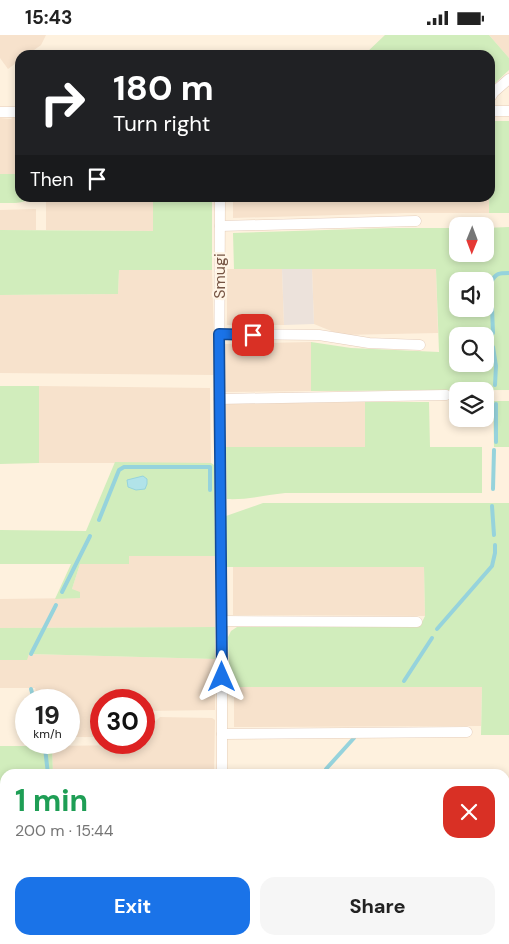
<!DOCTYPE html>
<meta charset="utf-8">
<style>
:root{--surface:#fff;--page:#f6f6f6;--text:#222;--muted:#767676;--accent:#1a73e8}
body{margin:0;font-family:"DM Sans",sans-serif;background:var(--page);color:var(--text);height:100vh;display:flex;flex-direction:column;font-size:19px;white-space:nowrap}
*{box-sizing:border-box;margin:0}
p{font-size:16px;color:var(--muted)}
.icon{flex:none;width:28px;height:28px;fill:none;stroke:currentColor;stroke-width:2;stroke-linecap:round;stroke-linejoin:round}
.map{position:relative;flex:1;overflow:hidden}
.panel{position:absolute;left:0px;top:734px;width:510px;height:176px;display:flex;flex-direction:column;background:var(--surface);border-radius:15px 15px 0 0;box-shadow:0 2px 8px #0003}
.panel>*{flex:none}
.guide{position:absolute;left:15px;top:15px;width:480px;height:152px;border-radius:15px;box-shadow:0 2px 8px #0003;background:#202124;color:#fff;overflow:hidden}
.needle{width:32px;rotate:181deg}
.tools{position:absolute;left:449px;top:182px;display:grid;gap:10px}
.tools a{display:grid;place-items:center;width:45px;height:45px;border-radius:10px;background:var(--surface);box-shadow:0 2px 8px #0003;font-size:25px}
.speed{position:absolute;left:15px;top:654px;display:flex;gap:10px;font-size:25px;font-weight:700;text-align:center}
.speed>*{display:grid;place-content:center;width:65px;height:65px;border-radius:50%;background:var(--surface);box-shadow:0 2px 8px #0003;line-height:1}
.speed small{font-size:12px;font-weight:400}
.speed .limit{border:8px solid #d22;background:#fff;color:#111}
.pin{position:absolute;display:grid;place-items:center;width:42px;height:42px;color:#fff;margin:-21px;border-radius:10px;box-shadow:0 2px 8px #0006}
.me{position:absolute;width:55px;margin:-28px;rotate:0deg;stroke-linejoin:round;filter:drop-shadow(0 0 4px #0008)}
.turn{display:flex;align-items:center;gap:18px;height:105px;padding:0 15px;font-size:22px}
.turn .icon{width:65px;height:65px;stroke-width:2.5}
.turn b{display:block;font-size:35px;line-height:42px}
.then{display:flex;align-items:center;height:48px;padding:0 15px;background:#0003;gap:10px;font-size:19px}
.round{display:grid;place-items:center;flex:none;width:52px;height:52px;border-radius:15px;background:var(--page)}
.summary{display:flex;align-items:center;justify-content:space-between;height:85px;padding:0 15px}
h1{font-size:30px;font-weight:700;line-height:38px;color:#1e9e55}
.primary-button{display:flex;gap:10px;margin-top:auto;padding:10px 15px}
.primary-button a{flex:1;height:58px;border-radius:15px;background:var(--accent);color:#fff;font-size:20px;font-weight:700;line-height:58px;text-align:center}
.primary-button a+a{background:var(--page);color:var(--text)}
.status{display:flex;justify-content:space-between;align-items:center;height:35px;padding:0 25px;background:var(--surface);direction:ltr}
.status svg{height:14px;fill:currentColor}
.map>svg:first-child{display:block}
.residential{fill:#f7e2cc}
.industrial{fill:#ece2db}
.green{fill:#d1edbc;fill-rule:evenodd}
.water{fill:#b1e3e9;stroke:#96d3dc}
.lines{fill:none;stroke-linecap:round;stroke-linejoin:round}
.stream{stroke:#96d3dc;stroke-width:4}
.minor-casing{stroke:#e5cebc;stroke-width:11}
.minor{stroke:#fff;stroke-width:10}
.route-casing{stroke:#114b97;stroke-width:12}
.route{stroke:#1a73e8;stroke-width:9}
.labels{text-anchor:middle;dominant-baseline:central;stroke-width:4.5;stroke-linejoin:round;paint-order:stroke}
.street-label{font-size:16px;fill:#765544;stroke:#fff5e6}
</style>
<div class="status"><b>15:43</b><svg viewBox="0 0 49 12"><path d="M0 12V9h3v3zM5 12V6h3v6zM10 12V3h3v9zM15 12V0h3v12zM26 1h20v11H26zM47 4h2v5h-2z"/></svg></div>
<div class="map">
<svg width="509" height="909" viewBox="0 0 509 909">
<rect width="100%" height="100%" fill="#fef1de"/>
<g class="residential">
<path d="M0,0H46L41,10L27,20H20V25L8,34L0,23Z"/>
<path d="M489,0H509V23Z"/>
<path d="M14,81L20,82V139H0V83L11,84Z"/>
<path d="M46,163H153V196L46,195Z"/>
<path d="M233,163H489V178H405L233,183Z"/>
<path d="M36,174V195H0V175Z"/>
<path d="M227,234H282L284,290H227Z"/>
<path d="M312,234H436L438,298L341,300L314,289Z"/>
<path d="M119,235H212L215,340L0,338V260L118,259Z"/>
<path d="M311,307V356L225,357L224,309Z"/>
<path d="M39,351L210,353L211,428H39Z"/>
<path d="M365,367V412H226L225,369Z"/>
<path d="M129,521H215V592L0,593V564L80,563L72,554L80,529H128Z"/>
<path d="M233,532H424L425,581L233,580Z"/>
<path d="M29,619L215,624V675L146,676L144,680V665H101V702H69V665H38L35,653H0V625H26Z"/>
<path d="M234,652H482L481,691L234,692Z"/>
<path d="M160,682L212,683L215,685L214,739H53L52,711L130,710L132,708H144V697Z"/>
<rect x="57" y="905" width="158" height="4"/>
</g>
<g class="industrial">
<path d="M282,234H312L314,289L284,290Z"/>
<path d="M505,834H509V909H235V905H505Z"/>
</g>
<g class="green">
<path d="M385,0H489L509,23V35L490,53V20H364Z"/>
<path d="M490,86H509V178H489Z"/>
<path d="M0,139H20V162L32,163C23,169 11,168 0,168Z"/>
<path d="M153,163H212V235H119L118,259L0,260V195L153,196Z"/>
<path d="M509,192V355L311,356V307L351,313L439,317L436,234H234L233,198L390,193H457L458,219H485V193ZM458,246H485V274H458ZM458,301H485V329H458Z"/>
<path d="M0,351H39V428L0,429Z"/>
<path d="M493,366H509V412H494Z"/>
<path d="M365,367H429L430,412H482V458H285C266,460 247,465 227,464L226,412H365Z"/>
<path d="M115,427L211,428L214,430L215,521H129V529H80L72,554L80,557V563L55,564L71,529H0V495L86,496Z"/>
<path d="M263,468H509V700H481L482,652H230L228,602L231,596L237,592H402L420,591L425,581L424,532H226V481Z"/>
<path d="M215,592V624L29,619L27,625H0V593Z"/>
<path d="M0,711H52L53,739H5V905H46L47,909H0Z"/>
</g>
<path class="water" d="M143,441L147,444V449L145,454L136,455L128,452L127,445Z"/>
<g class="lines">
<g class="stream">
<path d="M493,298L491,247C496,238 499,238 509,238"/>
<path d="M493,312L496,331L495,350"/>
<path d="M496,369V407"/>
<path d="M493,454L494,415"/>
<path d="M492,471L494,500"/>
<path d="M99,485L119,435L124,432H210V455"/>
<path d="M62,557L90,501"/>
<path d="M437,594L492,531L495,518V510"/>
<path d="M31,619L56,570"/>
<path d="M404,646L432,603"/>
<path d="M31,654L34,665"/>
<path d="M45,713L48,739"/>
<path d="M326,734L354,703"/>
<path d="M231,907V909"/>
</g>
<defs>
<g id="minor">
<path d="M490,63L494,57L509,44"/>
<path d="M490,76H509"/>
<path d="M0,77H20"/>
<path d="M220,162L219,388L222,586V739"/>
<path d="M220,191L416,186"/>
<path d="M219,299L319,300L369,308L420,310"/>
<path d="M219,364L446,360"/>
<path d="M222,586L417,587"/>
<path d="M222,699L467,697"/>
<path d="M222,905V909"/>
</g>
</defs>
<use href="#minor" class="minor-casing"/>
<use href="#minor" class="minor"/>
</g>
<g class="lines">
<defs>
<path id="route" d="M222,642L219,299L253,300"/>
</defs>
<use href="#route" class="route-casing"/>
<use href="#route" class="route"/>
</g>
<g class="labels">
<g class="street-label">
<text transform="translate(219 241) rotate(-90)">Smugi</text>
</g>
</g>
</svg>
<div class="tools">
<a><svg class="needle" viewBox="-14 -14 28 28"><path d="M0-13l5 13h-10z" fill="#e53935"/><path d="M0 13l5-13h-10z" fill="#767676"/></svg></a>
<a><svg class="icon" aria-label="sound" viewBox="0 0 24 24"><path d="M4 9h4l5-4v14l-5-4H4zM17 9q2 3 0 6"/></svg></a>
<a><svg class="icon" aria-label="search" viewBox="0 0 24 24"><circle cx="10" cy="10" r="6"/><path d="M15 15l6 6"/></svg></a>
<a><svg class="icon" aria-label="layers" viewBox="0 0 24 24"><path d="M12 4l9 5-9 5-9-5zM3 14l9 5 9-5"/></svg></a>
</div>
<div class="speed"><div>19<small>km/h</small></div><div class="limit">30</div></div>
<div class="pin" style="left:253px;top:300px;background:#d93025"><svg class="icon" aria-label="arrive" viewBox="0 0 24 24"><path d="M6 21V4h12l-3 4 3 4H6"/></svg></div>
<svg class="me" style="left:222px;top:642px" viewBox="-20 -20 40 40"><path d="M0-17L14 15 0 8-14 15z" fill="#1a73e8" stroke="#fff" stroke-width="4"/></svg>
<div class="guide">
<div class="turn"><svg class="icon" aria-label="right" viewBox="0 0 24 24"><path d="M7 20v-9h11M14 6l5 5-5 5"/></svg><div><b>180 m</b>Turn right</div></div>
<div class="then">Then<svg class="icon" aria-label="arrive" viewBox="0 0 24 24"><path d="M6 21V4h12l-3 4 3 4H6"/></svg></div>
</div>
<section class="panel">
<div class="summary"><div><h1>1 min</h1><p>200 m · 15:44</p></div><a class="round" style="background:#d93025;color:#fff"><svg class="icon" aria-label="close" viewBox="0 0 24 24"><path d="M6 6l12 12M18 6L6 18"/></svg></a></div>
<div class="primary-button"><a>Exit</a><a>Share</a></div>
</section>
</div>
